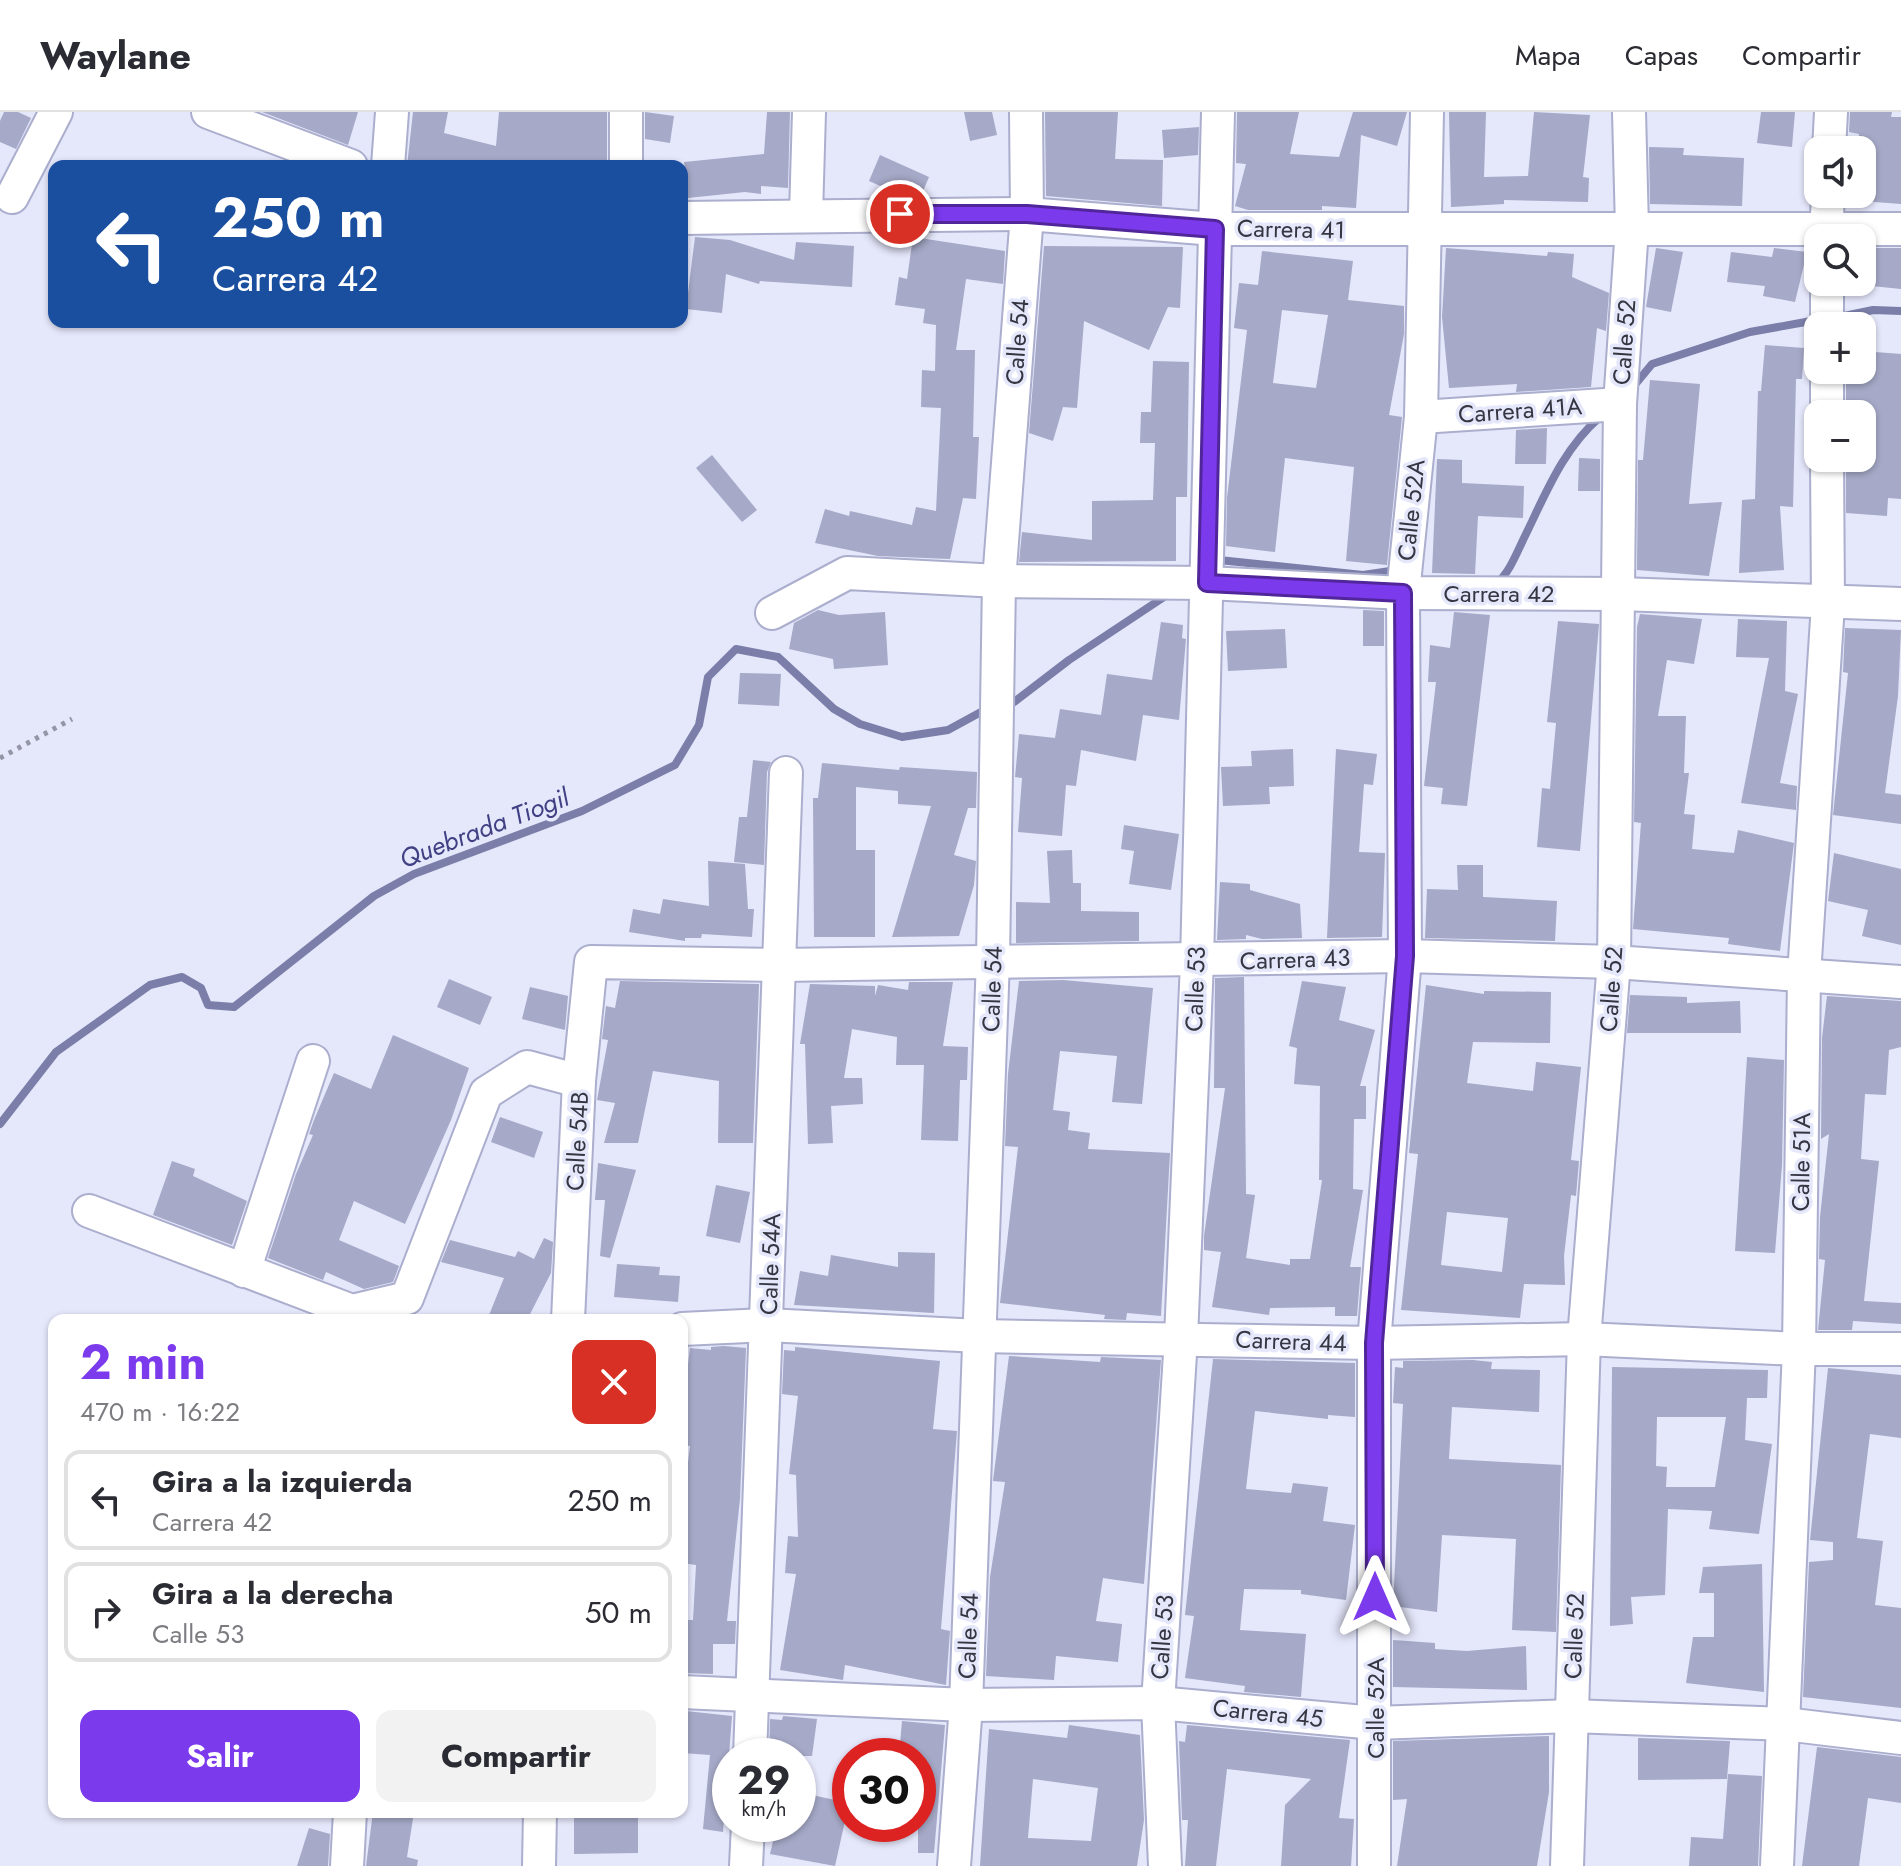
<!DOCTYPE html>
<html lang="es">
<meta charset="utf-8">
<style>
:root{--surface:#fff;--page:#f2f2f3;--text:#2b2b33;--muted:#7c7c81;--line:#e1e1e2;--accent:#7c3aed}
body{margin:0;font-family:Jost,sans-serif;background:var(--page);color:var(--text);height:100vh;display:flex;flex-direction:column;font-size:30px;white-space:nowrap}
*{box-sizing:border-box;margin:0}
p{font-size:26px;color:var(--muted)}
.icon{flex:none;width:44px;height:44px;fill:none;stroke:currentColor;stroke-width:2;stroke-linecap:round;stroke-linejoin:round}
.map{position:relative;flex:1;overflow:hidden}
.drawer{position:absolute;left:48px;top:1202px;width:640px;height:504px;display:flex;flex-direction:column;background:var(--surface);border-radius:16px;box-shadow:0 2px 6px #0004}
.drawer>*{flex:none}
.top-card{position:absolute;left:48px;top:48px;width:640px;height:168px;border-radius:16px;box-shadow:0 2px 6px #0004;background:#1a4fa0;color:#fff;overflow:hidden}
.buttons{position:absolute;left:1804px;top:24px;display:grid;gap:16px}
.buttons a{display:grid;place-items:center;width:72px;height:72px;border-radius:16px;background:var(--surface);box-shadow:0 2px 6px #0004;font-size:40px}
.speed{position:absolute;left:712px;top:1626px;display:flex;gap:16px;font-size:40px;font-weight:700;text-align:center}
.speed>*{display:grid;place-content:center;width:104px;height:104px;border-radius:50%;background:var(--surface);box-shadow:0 2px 6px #0004;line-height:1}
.speed small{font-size:20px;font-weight:400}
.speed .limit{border:12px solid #d22;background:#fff;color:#111}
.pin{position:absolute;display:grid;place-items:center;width:68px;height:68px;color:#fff;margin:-34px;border:4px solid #fff;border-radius:50%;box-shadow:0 2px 8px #0007}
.me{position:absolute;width:88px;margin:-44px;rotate:0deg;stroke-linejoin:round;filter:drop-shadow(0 0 6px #0008)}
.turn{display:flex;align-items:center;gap:28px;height:168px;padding:0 32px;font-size:36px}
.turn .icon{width:104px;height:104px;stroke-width:2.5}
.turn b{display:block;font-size:56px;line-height:68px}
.round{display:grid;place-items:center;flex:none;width:84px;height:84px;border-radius:16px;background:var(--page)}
.head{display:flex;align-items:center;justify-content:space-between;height:136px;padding:0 32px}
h1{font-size:48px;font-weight:700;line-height:60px;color:var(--accent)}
.cta{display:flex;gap:16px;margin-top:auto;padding:16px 32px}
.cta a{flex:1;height:92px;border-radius:16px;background:var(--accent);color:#fff;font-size:32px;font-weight:700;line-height:92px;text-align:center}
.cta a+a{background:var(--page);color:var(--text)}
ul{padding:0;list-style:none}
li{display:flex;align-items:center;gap:24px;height:100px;margin:0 16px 12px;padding:0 16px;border:4px solid var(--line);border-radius:16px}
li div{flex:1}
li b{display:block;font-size:30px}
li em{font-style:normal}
header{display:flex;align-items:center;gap:48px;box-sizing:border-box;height:112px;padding:0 40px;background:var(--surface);border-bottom:2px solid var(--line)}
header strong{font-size:38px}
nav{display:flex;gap:44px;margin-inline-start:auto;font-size:28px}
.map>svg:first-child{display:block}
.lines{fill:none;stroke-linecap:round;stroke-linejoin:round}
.stream{stroke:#7b7ea8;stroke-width:8}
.building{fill:#a6a9c7;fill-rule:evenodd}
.minor-casing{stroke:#abaecd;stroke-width:36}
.path{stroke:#9495a5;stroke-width:5;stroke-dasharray:4 6;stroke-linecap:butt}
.minor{stroke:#fff;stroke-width:32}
.route-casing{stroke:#51269a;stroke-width:20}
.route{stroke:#7c3aed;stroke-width:14}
.labels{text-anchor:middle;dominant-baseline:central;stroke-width:7;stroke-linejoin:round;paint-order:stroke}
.street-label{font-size:24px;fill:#353642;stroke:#e5e7fb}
.water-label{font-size:26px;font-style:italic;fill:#414084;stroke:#e5e7fb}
</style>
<header>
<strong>Waylane</strong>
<nav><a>Mapa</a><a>Capas</a><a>Compartir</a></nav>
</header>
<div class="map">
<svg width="1901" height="1754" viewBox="0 0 1901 1754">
<rect width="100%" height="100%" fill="#e5e7fb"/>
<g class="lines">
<g class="stream">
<path d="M1835,206L1873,198L1901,199"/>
<path d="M1633,275L1652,252L1750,220L1811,209"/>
<path d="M1219,448L1363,463L1397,458"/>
<path d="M1497,471C1510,460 1517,440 1525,424C1546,381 1563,337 1600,305"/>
<path d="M1014,590L1069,548L1170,481"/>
<path d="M0,1012L56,940L150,873L182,865L201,876L208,893L234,895L374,784L414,762L582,699L675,653L699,613L708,565L736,537L778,545L834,597L860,612L902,625L948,618L981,600"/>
</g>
</g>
<g class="building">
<path d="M4,0H18L31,6L16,37L0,30V9Z"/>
<path d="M262,0H358L348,33Z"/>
<path d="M413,0H448L444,21L496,34L499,0H607V54H407Z"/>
<path d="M645,0L674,4L670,31L645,27Z"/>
<path d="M767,0H790L788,76L761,74V82L745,80L688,86L684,50L764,42Z"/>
<path d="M964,0H992L997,23L970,29Z"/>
<path d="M1045,0H1118L1115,47L1163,48L1162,94L1046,84Z"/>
<path d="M1237,0H1299L1290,42L1339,45L1353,0H1407L1397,34L1361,23L1356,96L1322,94V98H1248L1235,94L1246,52L1236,51Z"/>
<path d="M1449,0H1486L1484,65L1528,64L1534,0L1590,3L1583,65L1589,66L1588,90L1504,88V92L1451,95Z"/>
<path d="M1761,0H1795L1792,35L1757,31Z"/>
<path d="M1850,0H1892L1891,5H1901V92L1862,89V38H1857L1859,22L1849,20Z"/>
<path d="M1199,15L1198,43L1164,46L1162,18Z"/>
<path d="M1649,35L1684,36L1683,43L1744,46L1742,94L1650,92Z"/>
<path d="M880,43L929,65L921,84H903L869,69Z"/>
<path d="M695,125L730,128L794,148L796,130L854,134L852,175L760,169L759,172L726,162L722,201L686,197Z"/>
<path d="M913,125L1005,139L1003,172L966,167L956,238H975L973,325H979L976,387L963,386L950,447L878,444L815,431L825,397L849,404L850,399L912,413L916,395L936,399L941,296L921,295L922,258L935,259L936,213L923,211L925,197L895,193L899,165L907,167Z"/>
<path d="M1044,134L1183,135L1180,196L1168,195L1149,238L1084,209L1077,296L1063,295L1053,329L1029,321Z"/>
<path d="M1446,136L1547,144L1548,140L1574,142L1572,165L1609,181L1606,219L1597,216L1591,275L1516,280L1517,272L1449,276L1442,205Z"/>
<path d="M1656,136L1683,140L1671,200L1646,195Z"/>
<path d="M1774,136L1807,140L1795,190L1763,184L1765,174L1727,170L1731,140L1772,145Z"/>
<path d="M1862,136H1901V177L1862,173Z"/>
<path d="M1262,139L1353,149L1348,188L1404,194V222L1389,303L1402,305L1387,453L1346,449L1354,355L1285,346L1275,440L1226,434L1227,386L1247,218L1234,216L1239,171L1258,173ZM1282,198L1328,203L1316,276L1273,271Z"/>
<path d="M1765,233L1804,236L1802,267H1796L1793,395L1780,394L1784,458L1739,461L1742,388L1755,387L1758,279H1761Z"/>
<path d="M1862,239L1901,242V387L1888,386L1887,404L1846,401V346H1862V297L1846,295V258H1862Z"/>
<path d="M1153,249L1189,250L1187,385H1176V449L1019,450L1022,420L1092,428V389L1153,388L1155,331H1140L1141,300H1151Z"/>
<path d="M1650,268L1700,272L1689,392L1722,390L1709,464L1637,458L1638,348H1643Z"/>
<path d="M1547,316L1546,352H1515L1516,318Z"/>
<path d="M712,343L757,398L742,410L696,356Z"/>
<path d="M1579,346L1600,347V379H1578Z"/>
<path d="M1437,347L1462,348V371L1524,374L1523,406L1478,404L1475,462L1432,461Z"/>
<path d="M818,498L839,503L885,500L888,553L834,557L833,547L789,537L794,511Z"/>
<path d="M1363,498L1384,499V534H1363Z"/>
<path d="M1454,500L1490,503L1467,694L1441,692L1443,676L1424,674L1436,570H1428L1430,533L1450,536Z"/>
<path d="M1640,502L1702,507L1694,552L1667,548L1658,604H1686L1684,661H1689L1684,702L1695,703L1692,737L1734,741L1738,718L1794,731L1780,839L1728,832L1729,826L1633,817L1641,711L1634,710L1637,515Z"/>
<path d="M1738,507L1787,509L1785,579L1798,582L1780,671L1797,674L1796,698L1741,691L1769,546L1736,545Z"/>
<path d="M1558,509L1599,512L1580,739L1537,735L1542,676L1550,677L1556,611L1547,610Z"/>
<path d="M1161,510L1183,513L1182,526L1186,527L1179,608L1143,603L1136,649L1081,638L1076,674L1066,673L1062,724L1018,720L1022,666L1015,665L1019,622L1055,626L1060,597L1101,603L1107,562L1152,568Z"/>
<path d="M1845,516L1901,518L1898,584L1885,681L1901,683V712L1833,703L1848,561L1843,560Z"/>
<path d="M1285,517L1287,556L1228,559L1226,519Z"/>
<path d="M740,561L781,562L779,594L738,592Z"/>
<path d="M1293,637L1294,674L1269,675L1270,692L1223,694L1221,655L1252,654L1251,639Z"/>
<path d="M1336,637L1377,642L1373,673L1364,672L1359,740L1385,741L1382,825L1327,826Z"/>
<path d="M753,648L771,650L767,660L764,753L734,750L739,705H747Z"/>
<path d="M822,651L899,658L900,655L977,660L976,696H968L954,743L976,749L974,773L959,824L892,825L931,694L898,692V679L856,675V738H875V825H814L813,686H818Z"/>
<path d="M1124,713L1179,722L1171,778L1129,772L1134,739L1121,737Z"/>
<path d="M1072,738L1073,771H1081V799L1139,800V829L1016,831V790L1050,791L1047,739Z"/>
<path d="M1834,741L1901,757V833L1862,824L1868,798L1828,789Z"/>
<path d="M708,749L745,752L748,797H754L752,825L702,822L701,826H685V829L629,820L633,797L660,802L663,787L709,794Z"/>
<path d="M1457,753H1483V785L1557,789L1555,829L1425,826L1427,777L1458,778Z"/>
<path d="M1220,770L1250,772V778L1300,792L1302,826L1262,827L1246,823V827L1217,828Z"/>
<path d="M1244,865L1246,1082L1255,1083L1246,1146L1290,1153V1147H1310L1322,1068H1319L1320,974L1294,972L1297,936L1289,934L1302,869L1346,875L1339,908L1375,918L1360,974H1366V1007H1354L1353,1077L1363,1078L1350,1155H1361L1357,1204H1335V1195L1270,1196L1269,1203L1212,1195L1221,1140L1204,1138V1124L1225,976H1214L1215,866Z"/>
<path d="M449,867L492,885L480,913L437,895Z"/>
<path d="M1063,868L1153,876L1142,992L1112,990L1117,944L1060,939L1053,998L1070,1000L1068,1018L1090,1021L1088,1037L1170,1041L1161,1204L1127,1201L1126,1208L1104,1207L1105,1203L1000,1191L1018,1035L1005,1034L1008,962L1019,869Z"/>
<path d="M620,869L759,872L753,1031H718L719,969L653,959L638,1031H604L615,991L597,988L608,928L602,927L606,894L615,896Z"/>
<path d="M909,870H953L943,934L968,935L967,968H960L958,1029L921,1028L924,953H896L897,925L852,917L844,966H862L863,992L831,994L833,1031L808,1032L805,932H800L810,872L875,874V884L878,873L908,878Z"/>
<path d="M1426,873L1484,882V879L1551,880L1550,931L1473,930L1467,971L1533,979L1536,950L1581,955L1571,1048L1579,1049L1576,1084L1571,1083L1564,1144L1565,1173L1524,1172L1520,1206L1401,1198L1418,1042L1409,1041ZM1447,1100L1508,1106L1502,1160L1441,1153Z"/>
<path d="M530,875L568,884L565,918L522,907Z"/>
<path d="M1630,883L1687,885V891L1740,889L1741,921H1627Z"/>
<path d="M1827,884L1901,889V935L1889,938L1886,983L1865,982L1861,1047L1879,1049L1864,1189L1901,1191V1212L1853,1209L1852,1218H1818L1825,1148L1819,1147L1820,1105L1829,1022L1821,1027L1822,926Z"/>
<path d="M393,923L469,956L451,1008L405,1112L354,1089L339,1128L399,1154L393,1170L364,1177L326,1160L323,1168L268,1146L296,1062L313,1023L309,1022L314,1008L334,961L371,977Z"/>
<path d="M1747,945L1784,948L1782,1053L1775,1141L1735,1139Z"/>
<path d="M500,1005L543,1020L534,1046L491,1030Z"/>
<path d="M172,1049L195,1057L193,1064L247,1089L232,1133L153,1103Z"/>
<path d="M598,1051L636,1058L610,1146L600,1144L605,1088H595Z"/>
<path d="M716,1073L750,1080L740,1131L706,1124Z"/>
<path d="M544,1126L553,1130L551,1161L527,1208H487L504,1166L441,1150L450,1128L515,1145L518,1139L534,1147Z"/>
<path d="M898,1140L935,1141L934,1201L794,1193L800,1159L828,1164L831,1143L898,1155Z"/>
<path d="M617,1152L660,1155L659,1163L680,1164L678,1190L614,1185Z"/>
<path d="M724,1234L746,1236L740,1387L727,1509H736L735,1532H713V1562L682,1561V1508H693L696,1453L682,1451V1399L690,1334L682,1333V1302L690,1236L711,1238V1235Z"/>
<path d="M795,1235L940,1249L933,1317L957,1319L941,1517L950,1519L946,1573L845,1553L843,1568L780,1558L796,1462L785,1461L788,1424L798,1425L796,1363L789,1362L798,1284L782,1282L784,1238L795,1239Z"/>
<path d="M1009,1244L1100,1250L1101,1245L1161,1248L1144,1472L1103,1466L1096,1509L1122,1512L1118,1550L1056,1544L1054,1568L986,1564L990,1465L1005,1370L993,1369Z"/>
<path d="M1213,1247L1355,1251V1305L1328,1303V1307L1255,1299L1246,1377L1291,1381L1293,1371L1328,1375L1323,1409L1355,1413L1346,1488L1301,1482V1478L1244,1477L1240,1518L1306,1522L1301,1585L1244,1580L1245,1574L1185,1566L1194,1504L1185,1503Z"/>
<path d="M1473,1248L1492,1250L1491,1257L1540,1258L1539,1300L1452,1295L1449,1347L1561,1353L1556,1520L1512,1518L1516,1427L1442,1423L1437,1500L1393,1494L1403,1292L1393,1291L1395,1255L1403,1256V1249Z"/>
<path d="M1612,1255L1768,1258L1767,1286H1747L1745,1328L1772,1332L1759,1422L1709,1417L1712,1399L1668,1397L1665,1483L1631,1485L1633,1512L1610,1514ZM1657,1305H1726L1715,1375H1666L1667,1355L1656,1354Z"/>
<path d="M1828,1256L1901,1263V1326L1870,1322L1857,1426L1883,1429L1875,1493L1901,1496V1596L1803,1585L1809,1450L1833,1448V1430L1810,1428Z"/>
<path d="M1762,1452L1764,1580L1686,1571L1693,1525H1714V1481H1699L1703,1455Z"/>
<path d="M1393,1528L1435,1531V1537L1467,1539L1526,1534L1527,1578L1393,1575Z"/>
<path d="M686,1599L732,1604L723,1720L703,1717L710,1643L682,1641Z"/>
<path d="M783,1604L817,1607L812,1644H769L770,1607L782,1608Z"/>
<path d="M902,1609L945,1613L934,1741H918V1644H899Z"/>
<path d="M1069,1613L1140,1623L1144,1708L1137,1754H980L989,1617L1067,1626ZM1033,1667L1098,1676L1091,1729L1028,1726Z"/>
<path d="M1187,1613L1350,1628L1339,1706L1354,1707L1351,1754H1281L1285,1693L1311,1667L1227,1657L1216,1754H1185L1188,1708H1182L1179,1629L1185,1630Z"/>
<path d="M1549,1624V1680L1537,1754H1397L1407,1687L1393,1688V1629Z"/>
<path d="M1638,1626L1730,1629L1727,1667L1638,1668Z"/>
<path d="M1817,1635L1901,1645V1691L1868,1686L1859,1754H1802Z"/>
<path d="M1728,1662L1762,1664L1758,1754H1689L1691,1725L1723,1727Z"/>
<path d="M798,1680L849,1691L835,1754L770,1742L777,1712H798Z"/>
<path d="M373,1700H414L407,1745L418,1748L417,1754H366Z"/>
<path d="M574,1700H638V1741L574,1742Z"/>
<path d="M309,1716L330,1722L328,1754H297Z"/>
</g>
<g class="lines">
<defs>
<g id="minor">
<path d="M208,0L351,54"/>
<path d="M1829,38L1831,0"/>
<path d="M388,54L392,0"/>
<path d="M626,54V0"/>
<path d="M12,85L56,0"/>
<path d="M806,103L809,0"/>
<path d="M682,106L1027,102L1215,117H1901"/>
<path d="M1826,126L1828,82"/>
<path d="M1827,170V214"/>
<path d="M1827,258V302"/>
<path d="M1421,305L1620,292"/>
<path d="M772,501L847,461L999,469L1207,471L1403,481L1620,482L1901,492"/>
<path d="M89,1099L352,1199L407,1186L486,981L527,955L579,969"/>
<path d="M244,1159L313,949"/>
<path d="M568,1208L579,969L591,850L780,853L1405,844L1614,850L1901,870"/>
<path d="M682,1217L767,1213L979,1224L1374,1231L1584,1227L1799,1237H1901"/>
<path d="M682,1580L966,1593L1158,1591L1375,1611L1571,1604L1785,1612L1901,1626"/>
<path d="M750,1644L786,661"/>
<path d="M347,1754L350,1700"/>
<path d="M539,1754L540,1700"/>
<path d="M746,1754L748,1712"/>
<path d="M954,1754L966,1593L993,847L999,469L1027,102L1026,0"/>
<path d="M1165,1754L1158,1591L1181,1226L1197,850L1218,0"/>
<path d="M1374,1754V1231L1405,844L1403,481L1421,305L1427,0"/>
<path d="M1567,1754L1584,1227L1614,850L1620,292L1632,116L1629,0"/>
<path d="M1777,1754L1799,1237L1804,863L1828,492L1827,346"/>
</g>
</defs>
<use href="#minor" class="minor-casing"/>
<path class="path" d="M0,646L72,607"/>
<use href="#minor" class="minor"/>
</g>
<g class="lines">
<defs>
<path id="route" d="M900,102H1027L1215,117L1207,471L1403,481L1405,844L1374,1231L1375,1485"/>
</defs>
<use href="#route" class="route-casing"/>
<use href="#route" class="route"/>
</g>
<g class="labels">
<g class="street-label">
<text transform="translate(1291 117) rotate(1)">Carrera 41</text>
<text transform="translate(1017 230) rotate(-86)">Calle 54</text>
<text transform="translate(1624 230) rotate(-86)">Calle 52</text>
<text transform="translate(1520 298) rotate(-4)">Carrera 41A</text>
<text transform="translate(1411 398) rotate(-84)">Calle 52A</text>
<text x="1499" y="481">Carrera 42</text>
<text transform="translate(1295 847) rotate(-2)">Carrera 43</text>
<text transform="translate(992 877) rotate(-88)">Calle 54</text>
<text transform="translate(1195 877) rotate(-88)">Calle 53</text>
<text transform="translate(1611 877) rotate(-86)">Calle 52</text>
<text transform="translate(577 1029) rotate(-87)">Calle 54B</text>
<text transform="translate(1801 1050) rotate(-89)">Calle 51A</text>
<text transform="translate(770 1152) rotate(-88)">Calle 54A</text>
<text transform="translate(1291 1229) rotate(2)">Carrera 44</text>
<text transform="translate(968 1524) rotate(-88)">Calle 54</text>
<text transform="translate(1574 1524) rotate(-88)">Calle 52</text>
<text transform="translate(1162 1525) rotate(-86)">Calle 53</text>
<text transform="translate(1375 1596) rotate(-90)">Calle 52A</text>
<text transform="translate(1268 1601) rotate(6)">Carrera 45</text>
</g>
<g class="water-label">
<text transform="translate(484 716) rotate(-21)">Quebrada Tiogil</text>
</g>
</g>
</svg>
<div class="buttons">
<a><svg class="icon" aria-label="sound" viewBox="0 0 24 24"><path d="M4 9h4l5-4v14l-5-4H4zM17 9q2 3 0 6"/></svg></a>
<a><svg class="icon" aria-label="search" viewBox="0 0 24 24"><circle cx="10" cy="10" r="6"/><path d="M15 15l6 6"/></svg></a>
<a>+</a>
<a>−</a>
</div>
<div class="speed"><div>29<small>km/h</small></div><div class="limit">30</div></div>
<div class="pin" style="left:900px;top:102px;background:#d93025"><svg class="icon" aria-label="arrive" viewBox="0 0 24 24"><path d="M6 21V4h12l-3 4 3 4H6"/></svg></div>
<svg class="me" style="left:1375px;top:1485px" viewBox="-20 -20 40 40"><path d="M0-17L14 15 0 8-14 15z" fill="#7c3aed" stroke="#fff" stroke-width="4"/></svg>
<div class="top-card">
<div class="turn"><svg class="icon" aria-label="left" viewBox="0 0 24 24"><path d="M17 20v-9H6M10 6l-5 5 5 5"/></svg><div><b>250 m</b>Carrera 42</div></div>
</div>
<section class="drawer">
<div class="head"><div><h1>2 min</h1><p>470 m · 16:22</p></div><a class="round" style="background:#d93025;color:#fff"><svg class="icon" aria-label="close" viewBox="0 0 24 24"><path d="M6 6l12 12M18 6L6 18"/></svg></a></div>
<ul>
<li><svg class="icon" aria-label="left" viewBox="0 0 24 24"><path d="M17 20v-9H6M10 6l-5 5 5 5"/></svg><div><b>Gira a la izquierda</b><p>Carrera 42</p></div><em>250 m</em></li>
<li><svg class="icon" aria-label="right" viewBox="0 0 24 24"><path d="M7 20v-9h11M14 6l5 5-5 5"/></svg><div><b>Gira a la derecha</b><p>Calle 53</p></div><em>50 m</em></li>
</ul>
<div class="cta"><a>Salir</a><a>Compartir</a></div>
</section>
</div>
